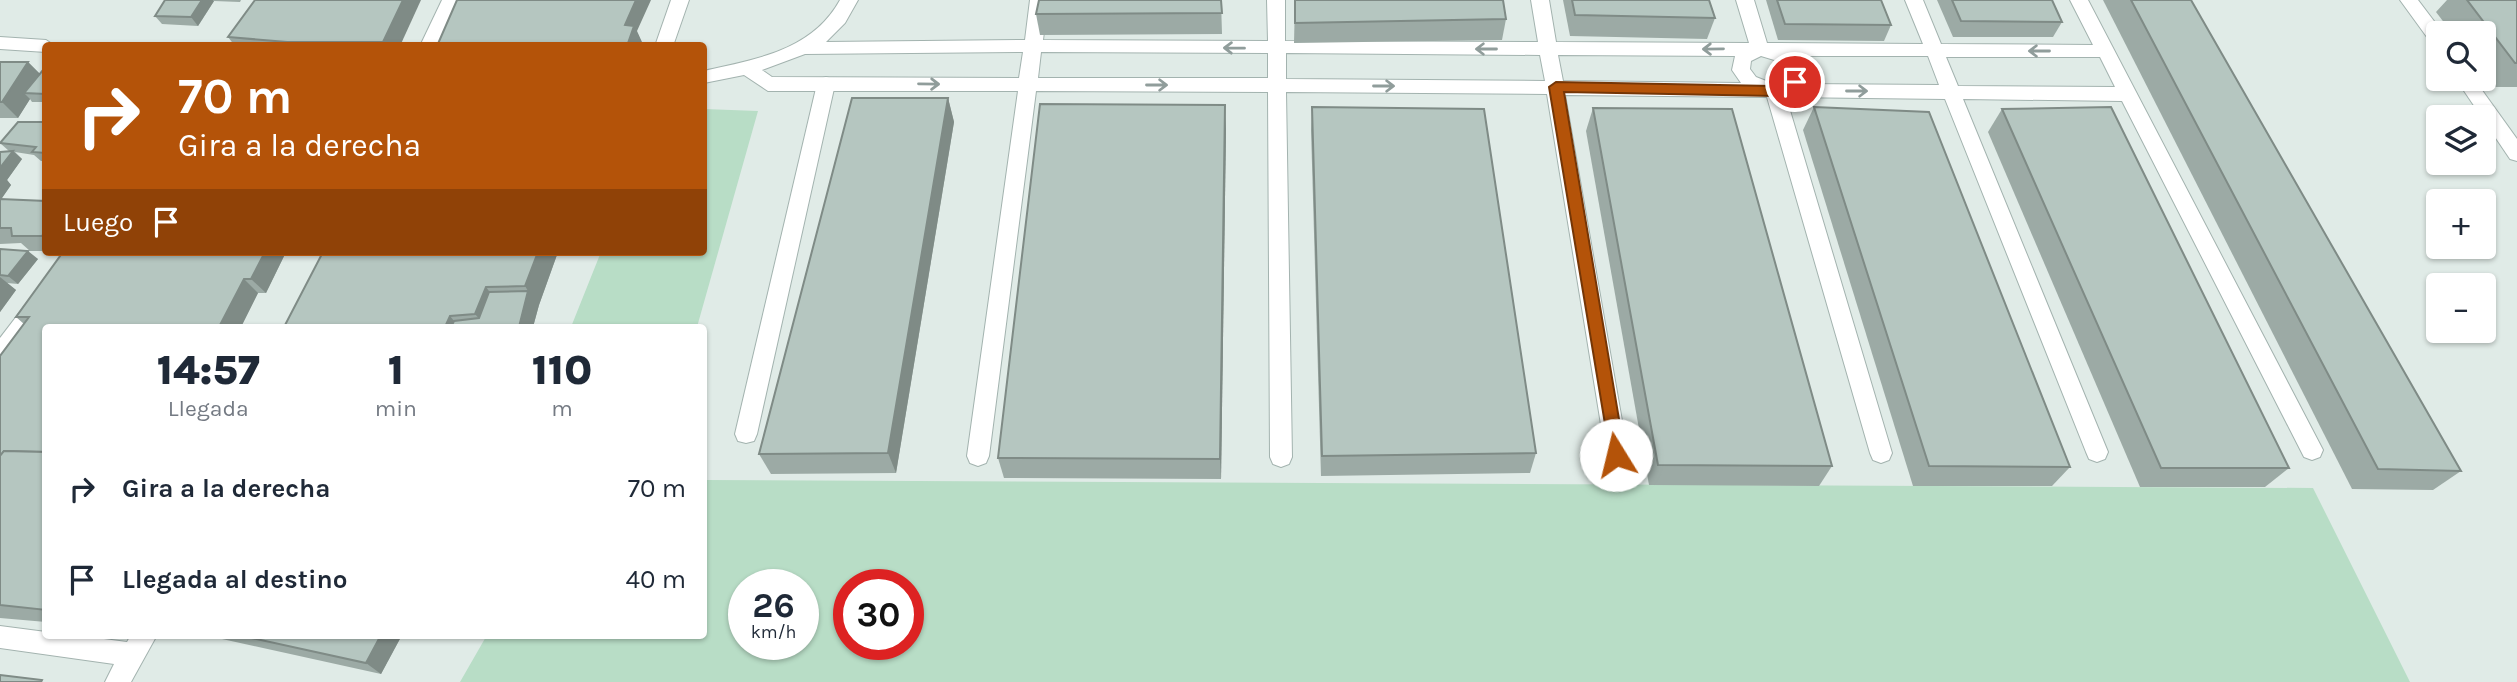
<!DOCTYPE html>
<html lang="es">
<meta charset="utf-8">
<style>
:root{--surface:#fff;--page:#f6f6f7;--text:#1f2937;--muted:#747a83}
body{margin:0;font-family:Karla,sans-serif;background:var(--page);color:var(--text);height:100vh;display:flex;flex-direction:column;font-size:26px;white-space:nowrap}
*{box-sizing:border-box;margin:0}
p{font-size:23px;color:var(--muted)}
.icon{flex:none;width:38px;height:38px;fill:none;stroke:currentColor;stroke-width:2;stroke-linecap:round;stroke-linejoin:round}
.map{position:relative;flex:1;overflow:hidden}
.sheet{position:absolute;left:42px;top:324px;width:665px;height:315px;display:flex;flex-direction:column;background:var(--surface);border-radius:7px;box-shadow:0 2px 5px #0004}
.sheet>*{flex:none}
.guide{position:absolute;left:42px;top:42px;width:665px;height:214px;border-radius:7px;box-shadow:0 2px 5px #0004;background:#b45309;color:#fff;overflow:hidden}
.controls{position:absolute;left:2426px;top:21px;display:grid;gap:14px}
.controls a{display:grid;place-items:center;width:70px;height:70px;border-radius:7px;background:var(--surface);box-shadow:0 2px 5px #0004;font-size:35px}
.speed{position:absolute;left:728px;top:569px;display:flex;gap:14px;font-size:35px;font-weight:700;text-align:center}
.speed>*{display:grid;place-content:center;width:91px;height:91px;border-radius:50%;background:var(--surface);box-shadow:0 2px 5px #0004;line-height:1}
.speed small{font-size:18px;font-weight:400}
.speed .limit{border:10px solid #d22;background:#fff;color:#111}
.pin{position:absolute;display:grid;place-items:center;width:60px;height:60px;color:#fff;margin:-30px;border:4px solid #fff;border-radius:50%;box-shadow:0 2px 7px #0007}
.me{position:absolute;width:77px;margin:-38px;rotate:351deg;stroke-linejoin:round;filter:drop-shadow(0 0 5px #0008)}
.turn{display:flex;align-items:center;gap:24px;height:147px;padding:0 21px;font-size:32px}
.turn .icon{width:91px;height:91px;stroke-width:2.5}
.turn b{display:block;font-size:49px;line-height:60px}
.then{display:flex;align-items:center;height:66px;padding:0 21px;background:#0003;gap:14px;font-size:26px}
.eta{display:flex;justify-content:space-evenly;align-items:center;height:119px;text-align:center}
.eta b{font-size:42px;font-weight:800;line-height:49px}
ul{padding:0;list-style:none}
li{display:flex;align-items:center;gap:21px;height:91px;padding:0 21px}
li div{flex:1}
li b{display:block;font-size:26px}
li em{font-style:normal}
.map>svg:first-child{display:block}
.green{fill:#b8ddc6;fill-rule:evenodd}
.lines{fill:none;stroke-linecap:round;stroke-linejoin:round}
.service-casing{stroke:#a3b3af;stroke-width:2}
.minor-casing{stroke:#a3b3af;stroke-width:2}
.service{fill:#fff;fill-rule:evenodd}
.minor{fill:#fff;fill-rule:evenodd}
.wall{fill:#9caaa5}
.shaded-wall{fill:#7f8b86}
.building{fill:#b5c6c0;stroke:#7f8b86;stroke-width:2}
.oneway{stroke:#909d9b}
.route{fill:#b45309;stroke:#753606;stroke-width:2}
</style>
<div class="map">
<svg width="2517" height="682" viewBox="0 0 2517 682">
<rect width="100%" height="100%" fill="#e0ebe7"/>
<g class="green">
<path d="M704,109L758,111L697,327H571L601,252H704Z"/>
<path d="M704,480L2313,488L2410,682H460L487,635H704ZM744,584H803V644H744ZM849,584H908V644H849Z"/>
</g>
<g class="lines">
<defs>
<path id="service" d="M826,77L832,79L835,84L757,434L754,441L746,443L738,441L735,434L817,84L820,79Z"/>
<g id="minor">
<path d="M442,0H460L438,46H420Z"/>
<path d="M671,0H689L673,46H655Z"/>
<path d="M840,0H858L845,23L826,42L1025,40L1030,0H1048L1043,40L1268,41L1267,0H1285V41L1538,42L1531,0H1549L1556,42L1749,43L1736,0H1754L1767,43L1923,44L1905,0H1923L1941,44L2093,45L2070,0H2088L2323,450L2320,457L2312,460L2304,457L2122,101L1963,99L2108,452L2105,459L2097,462L2089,459L2086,452L1945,99L1786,97L1892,453L1889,460L1881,463L1873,460L1870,453L1767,97L1565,95L1628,455L1625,462L1617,465L1609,462L1606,455L1547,94L1286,92L1292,457L1289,464L1281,467L1273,464L1270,457L1268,92L1036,91L989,456L986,463L978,466L970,463L967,456L1018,91H768L744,75L704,83V71C756,59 812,51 840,0ZM1023,52L1019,78L772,77L762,70L805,54ZM1041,52L1268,53V78H1038ZM1286,53L1540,55L1545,81L1286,79ZM1558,55L1735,56L1732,70L1741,83L1563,81ZM1761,56L1781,62L1788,70L1786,78L1774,84L1756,77L1750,69L1751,61ZM1795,56H1928L1939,85L1803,84L1806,69ZM1946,57H2100L2115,87L1958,86Z"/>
<path d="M2400,0H2418L2443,33H2438V46L2432,44Z"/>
<path d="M0,37L46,40L55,46H46V52L0,49Z"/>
<path d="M2456,79H2474L2517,139V161L2510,159Z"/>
<path d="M40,293L47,295L50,301L47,307L7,360L0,363V338L33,295Z"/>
<path d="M0,626L46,632V635H73L127,642L131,635H157L131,682H105L114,664L0,648Z"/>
</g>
</defs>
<use href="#service" class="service-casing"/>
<use href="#minor" class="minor-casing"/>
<use href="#service" class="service"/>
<use href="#minor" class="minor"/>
</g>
<g class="wall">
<path d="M165,0H213L214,1L198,26L162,24L155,16Z"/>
<path d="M213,0H241L240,2L214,1Z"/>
<path d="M255,0L400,46H235L228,37Z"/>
<path d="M1221,0L1222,34L1040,35L1036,14Z"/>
<path d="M1295,0L1506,19L1502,40L1294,43Z"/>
<path d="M1563,0H1709L1715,18L1707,39L1570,36Z"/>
<path d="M1766,0H1881L1891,25L1884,41L1778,40Z"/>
<path d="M1937,0H2052L2062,22L2053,37H1953Z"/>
<path d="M2103,0H2191L2461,471L2433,490L2352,489Z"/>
<path d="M2447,0H2517V87H2491L2483,76V33H2452L2436,12Z"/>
<path d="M0,62H28L40,74L46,70V102H32L30,99L18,118H0Z"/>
<path d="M948,98L954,122L896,473L771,474L759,454Z"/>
<path d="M1312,107L1536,453L1530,473L1321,476L1311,130Z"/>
<path d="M1814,107L2070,467L2052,486H1913L1803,130Z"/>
<path d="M1593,108L1832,466L1819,486L1649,485L1586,131Z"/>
<path d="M2002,109L2289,468L2265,487H2140L1988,132Z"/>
<path d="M46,122V161H41L34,155L15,152L22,159L7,180L11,185L1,199L46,201V251H30L21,243L0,244V152L9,151L0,143Z"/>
<path d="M1226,128L1221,479L1004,478L998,458Z"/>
<path d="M0,249L38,259L18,284L7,283L16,290L0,312Z"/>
<path d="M63,252H286L266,293H258L241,327H46V622L0,618V356L24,324L16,317Z"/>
<path d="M323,252H558L539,305L533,327H284Z"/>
<path d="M204,635H402L381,674Z"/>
</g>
<g class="shaded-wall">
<path d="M202,0H213L214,1L198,26L191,17Z"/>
<path d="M403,0H421L400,46H385L383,42Z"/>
<path d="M636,0H651L637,31L642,42L641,46H627L625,25Z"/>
<path d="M28,62L44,78L24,93L30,99L18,118L2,102Z"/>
<path d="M948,98L954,122L896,473L888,453Z"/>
<path d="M1225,105L1226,128L1221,479L1220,459Z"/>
<path d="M13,151L22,159L7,180L11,185L0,201V168Z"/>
<path d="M28,251L38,259L18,284L8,276Z"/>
<path d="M265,252H286L266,293L251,279Z"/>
<path d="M538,252H558L539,305L533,327H519L528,291L525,286Z"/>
<path d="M0,277L16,290L0,312Z"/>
<path d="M244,279L258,293L241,327H219Z"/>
<path d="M486,287L500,306L486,327L475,314Z"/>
<path d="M450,316L459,327H445Z"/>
<path d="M381,635H402L381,674L366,663Z"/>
</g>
<g class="building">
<path d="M165,0H202L191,17L155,16Z"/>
<path d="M255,0H403L383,42H287L228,37Z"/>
<path d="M457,0H636L625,25L634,26L627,46H437Z"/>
<path d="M1039,0H1221L1222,13L1036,14Z"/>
<path d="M1295,0H1503L1506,19L1295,23Z"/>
<path d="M1572,0H1709L1715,18L1575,15Z"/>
<path d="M1777,0H1881L1891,25L1785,24Z"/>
<path d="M1952,0H2052L2062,22L1961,21Z"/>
<path d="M2131,0H2191L2461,471L2378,469Z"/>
<path d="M2467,0H2517V63H2515Z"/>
<path d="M0,62H28L2,102H0Z"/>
<path d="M43,70H46V94L24,93Z"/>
<path d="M852,98H948L888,453L759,454Z"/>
<path d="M1040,104L1225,105L1220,459L998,458Z"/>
<path d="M1312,107L1484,109L1536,453L1322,456Z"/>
<path d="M1814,107L1929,112L2070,467L1929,466Z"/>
<path d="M2111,107L2289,468H2161L2002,109Z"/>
<path d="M1593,108L1732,109L1832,466L1658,465Z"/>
<path d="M18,122H46V153L32,152L36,147L0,143Z"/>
<path d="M13,151L0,168V152Z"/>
<path d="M0,199L46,201V230L42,236H12L11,228H0Z"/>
<path d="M0,249L28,251L8,276L0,275Z"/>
<path d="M63,252H265L251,279H244L219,327H46V452L4,451L0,456V356L29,317H16Z"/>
<path d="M323,252H538L525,286L486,287L475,314L450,316L445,327H284Z"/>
<path d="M528,291L519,327H451L454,321L479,318L489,292Z"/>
<path d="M4,451L46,452V610L0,605V456Z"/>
<path d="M238,635H381L366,663Z"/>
<path d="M0,675L42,680L41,682H0Z"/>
</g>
<defs><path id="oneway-shaft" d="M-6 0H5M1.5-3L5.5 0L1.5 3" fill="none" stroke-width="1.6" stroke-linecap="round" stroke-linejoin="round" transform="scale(1.75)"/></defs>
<g class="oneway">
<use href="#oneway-shaft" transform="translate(1234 48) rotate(-179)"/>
<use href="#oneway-shaft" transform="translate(1486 49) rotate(-180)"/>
<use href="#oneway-shaft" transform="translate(1713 49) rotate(179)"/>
<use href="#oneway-shaft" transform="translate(2039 51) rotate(-180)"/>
<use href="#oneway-shaft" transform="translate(929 84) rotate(1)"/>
<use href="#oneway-shaft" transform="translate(1157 85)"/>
<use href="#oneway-shaft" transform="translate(1384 86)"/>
<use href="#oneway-shaft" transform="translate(1857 91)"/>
</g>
<path class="route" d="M1795,77L1800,78V85L1775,96L1564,92L1625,455L1622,460L1616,462L1611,460L1549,87L1556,82L1773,86Z"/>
</svg>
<div class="controls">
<a><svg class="icon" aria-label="search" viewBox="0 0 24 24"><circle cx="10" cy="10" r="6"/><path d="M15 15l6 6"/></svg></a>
<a><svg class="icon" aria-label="layers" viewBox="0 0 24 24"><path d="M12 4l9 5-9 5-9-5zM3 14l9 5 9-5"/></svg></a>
<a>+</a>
<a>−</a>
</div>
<div class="speed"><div>26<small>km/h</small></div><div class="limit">30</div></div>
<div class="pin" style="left:1795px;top:82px;background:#d93025"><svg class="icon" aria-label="arrive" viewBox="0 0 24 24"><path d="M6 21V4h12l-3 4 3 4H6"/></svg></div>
<svg class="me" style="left:1616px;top:455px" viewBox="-20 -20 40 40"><circle r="19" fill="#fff"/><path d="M0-13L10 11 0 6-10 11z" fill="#b45309"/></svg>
<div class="guide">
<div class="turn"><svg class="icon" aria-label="right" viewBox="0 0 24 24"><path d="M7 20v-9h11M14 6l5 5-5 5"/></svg><div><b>70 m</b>Gira a la derecha</div></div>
<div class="then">Luego<svg class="icon" aria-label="arrive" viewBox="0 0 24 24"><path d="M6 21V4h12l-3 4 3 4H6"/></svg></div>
</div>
<section class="sheet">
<div class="eta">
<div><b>14:57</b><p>Llegada</p></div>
<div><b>1</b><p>min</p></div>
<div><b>110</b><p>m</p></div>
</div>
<ul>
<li><svg class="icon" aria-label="right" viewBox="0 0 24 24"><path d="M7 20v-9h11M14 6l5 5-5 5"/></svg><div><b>Gira a la derecha</b></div><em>70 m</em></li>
<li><svg class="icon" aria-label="arrive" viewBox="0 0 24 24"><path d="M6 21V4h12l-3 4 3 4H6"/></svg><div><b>Llegada al destino</b></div><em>40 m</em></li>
</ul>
</section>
</div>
